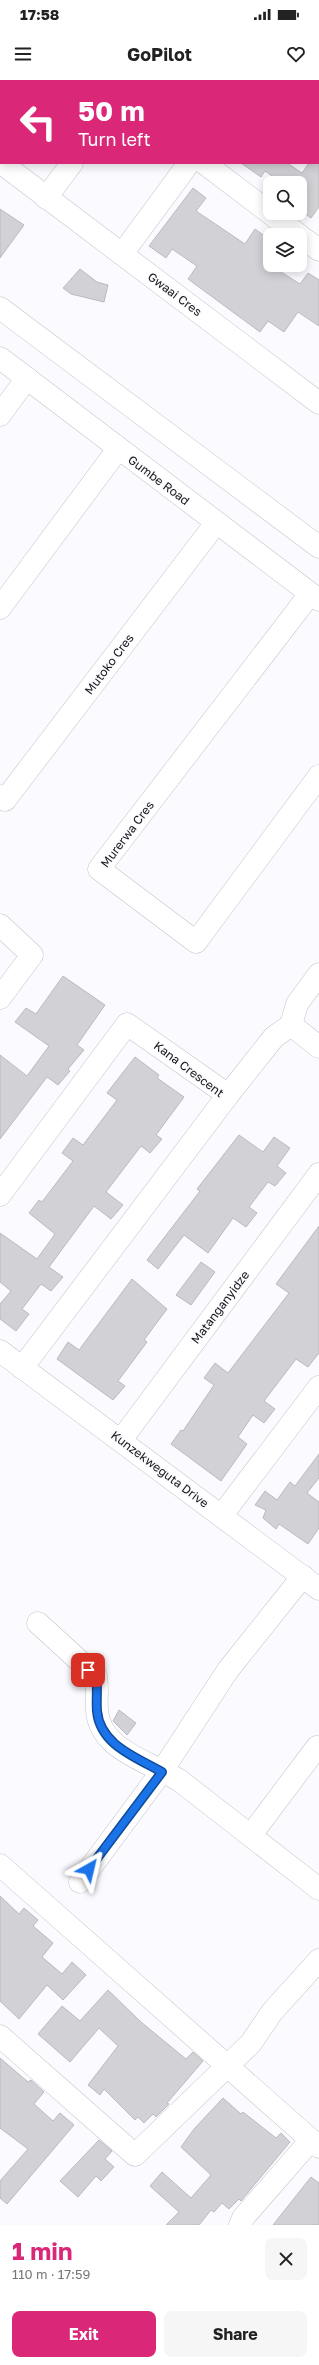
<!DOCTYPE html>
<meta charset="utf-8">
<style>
:root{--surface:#fff;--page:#f6f6f6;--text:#222;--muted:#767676;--accent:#db2777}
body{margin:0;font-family:"Golos Text",sans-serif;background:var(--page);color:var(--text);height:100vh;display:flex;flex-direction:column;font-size:15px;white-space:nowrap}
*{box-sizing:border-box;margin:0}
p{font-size:13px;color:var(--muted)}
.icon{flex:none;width:22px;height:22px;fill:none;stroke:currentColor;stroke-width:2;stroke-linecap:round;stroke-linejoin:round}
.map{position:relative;height:2145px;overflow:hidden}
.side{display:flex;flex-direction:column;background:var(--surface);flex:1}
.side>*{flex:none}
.top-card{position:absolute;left:0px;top:0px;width:319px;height:84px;box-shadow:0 2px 10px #0003;background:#db2777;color:#fff;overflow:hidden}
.fabs{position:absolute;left:263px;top:96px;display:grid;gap:8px}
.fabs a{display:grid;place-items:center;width:44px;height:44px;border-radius:8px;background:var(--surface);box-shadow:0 2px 10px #0003;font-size:20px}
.pin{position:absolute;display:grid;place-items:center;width:34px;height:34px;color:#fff;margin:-17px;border-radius:8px;box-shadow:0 2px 6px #0006}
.me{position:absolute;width:44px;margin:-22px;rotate:37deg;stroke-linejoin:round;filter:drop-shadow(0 0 3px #0008)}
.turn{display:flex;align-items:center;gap:14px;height:84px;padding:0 12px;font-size:18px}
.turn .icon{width:52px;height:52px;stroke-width:2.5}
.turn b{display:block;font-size:28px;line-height:34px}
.round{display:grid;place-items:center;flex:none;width:42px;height:42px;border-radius:8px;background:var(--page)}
.summary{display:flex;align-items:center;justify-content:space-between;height:68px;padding:0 12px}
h1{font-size:24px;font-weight:700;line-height:30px;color:var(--accent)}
.action{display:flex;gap:8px;margin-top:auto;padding:8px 12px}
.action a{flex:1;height:46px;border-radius:8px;background:var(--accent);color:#fff;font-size:16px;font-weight:700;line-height:46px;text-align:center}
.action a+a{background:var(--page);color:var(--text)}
.status{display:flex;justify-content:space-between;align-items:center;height:28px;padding:0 20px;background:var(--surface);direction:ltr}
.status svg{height:11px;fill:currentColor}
header{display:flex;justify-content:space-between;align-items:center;height:52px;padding:0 12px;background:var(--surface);font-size:18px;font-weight:700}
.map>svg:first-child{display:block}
.building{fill:#d2d1d6;stroke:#bbbabf}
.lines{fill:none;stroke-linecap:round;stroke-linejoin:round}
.minor-casing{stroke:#c4c3c8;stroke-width:23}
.minor{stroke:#fff;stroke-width:22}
.route-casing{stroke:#114b97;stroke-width:10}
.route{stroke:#1a73e8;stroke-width:7}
.labels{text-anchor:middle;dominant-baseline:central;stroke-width:3;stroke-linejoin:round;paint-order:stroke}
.street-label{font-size:12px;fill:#18181a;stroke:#fbfaff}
</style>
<div class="status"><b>17:58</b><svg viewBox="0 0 49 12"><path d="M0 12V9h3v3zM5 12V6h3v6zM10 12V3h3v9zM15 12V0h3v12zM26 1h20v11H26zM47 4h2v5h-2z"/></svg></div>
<header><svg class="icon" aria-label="menu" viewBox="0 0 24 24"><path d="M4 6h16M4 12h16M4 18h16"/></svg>GoPilot<svg class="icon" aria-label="heart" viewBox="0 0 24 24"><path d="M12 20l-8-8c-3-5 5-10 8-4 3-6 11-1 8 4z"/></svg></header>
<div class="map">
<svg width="319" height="2145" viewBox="0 0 319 2145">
<rect width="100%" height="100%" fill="#fbfaff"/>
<g class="building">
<path d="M241,83H287L302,93L309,83H319V127L311,138L300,130V103H282L265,91L261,97Z"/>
<path d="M193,108L206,118L196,131L245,164L255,149L270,160V185L300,204L308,193L319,200V246L298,232L284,252L268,241L260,252L188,199L197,186L172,169L166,178L149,166Z"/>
<path d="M0,129L24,145L0,178Z"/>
<path d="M80,189L97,202L108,205L104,222L71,214L63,208Z"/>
<path d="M63,896L105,925L77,965L84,970L68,989L70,991L58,1005L47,997L0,1059V975L27,996L49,966L15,942L26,928L36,934Z"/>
<path d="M135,977L159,995L157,998L184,1017L156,1055L162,1059L150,1073L141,1066L106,1112L123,1125L111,1139L94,1126L49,1187L63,1197L51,1211L41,1204L22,1229L29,1234L16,1251L0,1239V1224L11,1211L0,1202V1153L37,1179L55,1154L29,1133L39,1120L42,1122L73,1081L62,1073L73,1058L83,1065L117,1020L107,1013Z"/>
<path d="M239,1055L263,1072L274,1057L290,1068L277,1086L286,1093L275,1106L268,1102L249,1127L257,1133L246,1147L233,1138L208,1173L184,1155L158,1189L147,1180L200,1111L197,1109Z"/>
<path d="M319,1146V1273L308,1287L296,1279L264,1321L275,1329L264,1343L253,1335L238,1357L247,1364L221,1401L171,1364L181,1350L183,1351L214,1305L204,1298L215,1283L228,1293L289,1213L276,1204Z"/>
<path d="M201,1182L215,1192L191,1225L176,1215Z"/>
<path d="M132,1199L167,1229L144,1260L147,1262L118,1301L125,1306L113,1320L57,1279L68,1262L79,1270Z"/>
<path d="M319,1374V1398L307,1413L319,1422V1448L308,1464L279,1444L276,1449L263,1438L266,1430L255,1425L265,1411L277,1420L290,1402L295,1406Z"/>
<path d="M119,1630L136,1643L127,1655L113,1641Z"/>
<path d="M0,1816L19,1834L24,1828L38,1840L33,1846L53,1863L42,1877L62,1894L72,1882L86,1895L63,1920L47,1905L19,1939L0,1921Z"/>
<path d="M108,1910L141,1942L186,1979L193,1972L203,1981L167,2023L169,2024L156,2037L153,2034L144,2043L138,2037L135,2040L104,2009L100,2015L88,2005L118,1966L99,1948L70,1982L38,1954L62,1926L80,1941Z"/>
<path d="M0,1978L28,2002L31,2000L44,2012L34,2024L53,2041L60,2033L74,2045L7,2124L0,2118V2101L28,2069L0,2048Z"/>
<path d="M223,2018L241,2034L243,2032L276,2058L281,2053L290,2062L241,2121L239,2119L229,2129L222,2123L214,2132L211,2130L199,2145H166L179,2132L150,2106L162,2092L191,2118L211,2095L181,2067L194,2049Z"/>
<path d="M99,2060L112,2071L105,2079L114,2087L101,2101L96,2096L78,2117L60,2101Z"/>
<path d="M311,2097L319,2103V2145H273Z"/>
</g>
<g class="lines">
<defs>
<g id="minor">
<path d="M93,0L95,1"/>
<path d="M286,0L287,1"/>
<path d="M156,1L157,0"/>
<path d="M318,24L319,25"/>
<path d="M0,82L319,323"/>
<path d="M204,83L299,155"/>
<path d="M46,118L72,83"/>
<path d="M300,156L319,170"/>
<path d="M122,174L189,83"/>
<path d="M0,228L319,467"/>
<path d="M0,278L319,520"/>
<path d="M0,335L27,298"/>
<path d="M310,514L99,789L196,862L319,696"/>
<path d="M0,528L118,369"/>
<path d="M0,716L5,720L216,443"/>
<path d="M0,845L32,875L0,918"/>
<path d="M319,894L297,924L291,945L319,967"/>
<path d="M228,1015L274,957L291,945"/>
<path d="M0,1115L127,944L228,1015L22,1288"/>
<path d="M0,1271L319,1509"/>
<path d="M121,1360L319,1094"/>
<path d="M222,1435L319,1307"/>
<path d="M303,1496L228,1590L162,1691L179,1700L319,1809"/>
<path d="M38,1543L96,1596C98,1608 96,1619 97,1631C100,1665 136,1677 162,1691L80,1802"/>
<path d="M251,1755L317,1667"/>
<path d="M0,1785L319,2067"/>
<path d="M0,1956L135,2075L251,1963L272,1932L319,1880"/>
<path d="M240,2145L243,2138L311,2060"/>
</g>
</defs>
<use href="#minor" class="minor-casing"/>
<use href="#minor" class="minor"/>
</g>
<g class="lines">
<defs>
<path id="route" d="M88,1590L96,1596C98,1608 96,1619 97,1631C100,1665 136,1677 162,1692L89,1789"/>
</defs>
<use href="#route" class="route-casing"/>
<use href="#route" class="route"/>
</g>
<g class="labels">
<g class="street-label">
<text transform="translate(175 214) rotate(37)">Gwaai Cres</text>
<text transform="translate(159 400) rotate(37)">Gumbe Road</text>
<text transform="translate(109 584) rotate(-53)">Mutoko Cres</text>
<text transform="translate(127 754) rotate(-53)">Murerwa Cres</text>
<text transform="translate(189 989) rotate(37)">Kana Crescent</text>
<text transform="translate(220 1227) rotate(-53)">Matanganyidze</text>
<text transform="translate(160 1389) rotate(37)">Kunzekweguta Drive</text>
</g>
</g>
</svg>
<div class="fabs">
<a><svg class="icon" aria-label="search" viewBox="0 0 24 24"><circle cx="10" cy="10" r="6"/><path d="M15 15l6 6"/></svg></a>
<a><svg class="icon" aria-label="layers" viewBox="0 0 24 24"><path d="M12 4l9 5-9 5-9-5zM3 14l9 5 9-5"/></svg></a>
</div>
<div class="pin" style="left:88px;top:1590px;background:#d93025"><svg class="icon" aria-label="arrive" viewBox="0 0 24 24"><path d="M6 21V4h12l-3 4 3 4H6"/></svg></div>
<svg class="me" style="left:89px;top:1789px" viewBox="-20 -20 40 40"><path d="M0-17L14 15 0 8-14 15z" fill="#1a73e8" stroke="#fff" stroke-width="4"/></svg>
<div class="top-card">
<div class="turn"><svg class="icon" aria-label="left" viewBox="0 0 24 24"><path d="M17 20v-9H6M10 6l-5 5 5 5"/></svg><div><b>50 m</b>Turn left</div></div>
</div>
</div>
<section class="side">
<div class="summary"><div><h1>1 min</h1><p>110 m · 17:59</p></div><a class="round"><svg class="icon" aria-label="close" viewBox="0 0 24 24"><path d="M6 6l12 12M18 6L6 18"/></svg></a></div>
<div class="action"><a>Exit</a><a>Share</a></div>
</section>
